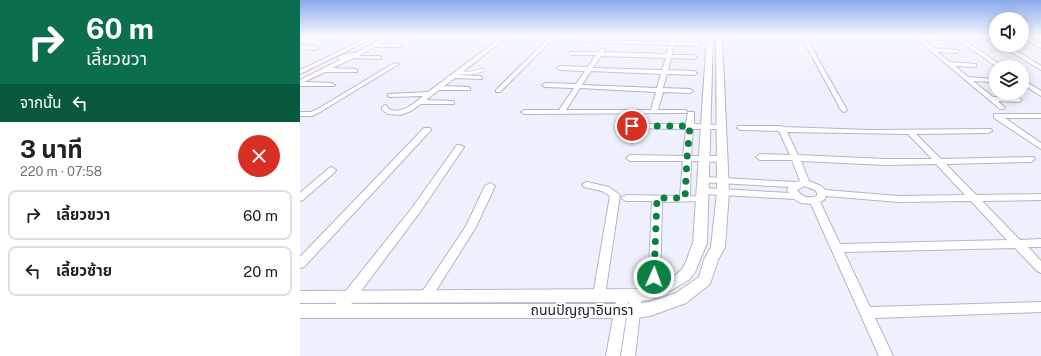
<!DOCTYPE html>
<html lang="th">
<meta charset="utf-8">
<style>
:root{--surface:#fff;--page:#f2f2f2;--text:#222;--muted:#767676;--line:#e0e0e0}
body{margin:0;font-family:"Public Sans","Noto Sans Thai",sans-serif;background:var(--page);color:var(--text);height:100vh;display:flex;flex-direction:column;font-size:15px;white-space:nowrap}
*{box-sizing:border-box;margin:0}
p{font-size:13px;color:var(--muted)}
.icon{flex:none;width:22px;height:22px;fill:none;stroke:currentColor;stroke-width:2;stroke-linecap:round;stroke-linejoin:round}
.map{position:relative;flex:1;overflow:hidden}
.side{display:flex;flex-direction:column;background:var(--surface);width:300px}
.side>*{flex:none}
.guide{background:#0b6e4f;color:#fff;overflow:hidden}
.fabs{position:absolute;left:689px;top:12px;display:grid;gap:8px}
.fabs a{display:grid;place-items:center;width:40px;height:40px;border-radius:50%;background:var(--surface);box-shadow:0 2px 10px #0003;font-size:20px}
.pin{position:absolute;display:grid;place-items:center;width:34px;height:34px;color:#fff;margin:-17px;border:2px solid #fff;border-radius:50%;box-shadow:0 1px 4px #0007}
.me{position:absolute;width:44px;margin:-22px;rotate:2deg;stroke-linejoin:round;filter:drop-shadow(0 0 3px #0008)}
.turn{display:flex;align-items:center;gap:14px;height:84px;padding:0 20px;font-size:18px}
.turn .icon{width:52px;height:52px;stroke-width:2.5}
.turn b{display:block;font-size:28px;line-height:34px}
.then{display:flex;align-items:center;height:38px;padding:0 20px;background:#0003;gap:8px;font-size:15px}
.round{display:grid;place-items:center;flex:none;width:42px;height:42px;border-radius:21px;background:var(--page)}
.headline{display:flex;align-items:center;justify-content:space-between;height:68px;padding:0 20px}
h1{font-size:24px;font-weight:700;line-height:30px}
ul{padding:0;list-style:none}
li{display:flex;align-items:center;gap:12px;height:50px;margin:0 8px 6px;padding:0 12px;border:2px solid var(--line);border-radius:8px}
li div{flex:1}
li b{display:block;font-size:15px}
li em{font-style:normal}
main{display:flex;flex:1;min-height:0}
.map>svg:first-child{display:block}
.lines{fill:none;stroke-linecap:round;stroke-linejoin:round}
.service-casing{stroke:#b3b5ca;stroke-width:4}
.minor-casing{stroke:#b3b5ca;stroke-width:2}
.tertiary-casing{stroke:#b3b5ca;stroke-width:2}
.service{stroke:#fff;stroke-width:3}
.minor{fill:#fff;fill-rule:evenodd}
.tertiary{fill:#fff;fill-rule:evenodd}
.route{stroke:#0b8043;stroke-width:7;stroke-dasharray:0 12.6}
.labels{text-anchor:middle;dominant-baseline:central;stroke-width:4;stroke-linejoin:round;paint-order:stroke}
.near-street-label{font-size:14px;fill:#1c1d25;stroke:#fefefe}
</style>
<main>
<section class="side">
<div class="guide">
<div class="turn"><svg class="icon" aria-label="right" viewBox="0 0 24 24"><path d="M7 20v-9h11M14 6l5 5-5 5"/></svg><div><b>60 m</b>เลี้ยวขวา</div></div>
<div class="then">จากนั้น<svg class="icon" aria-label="left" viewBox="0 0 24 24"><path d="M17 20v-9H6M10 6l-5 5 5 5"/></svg></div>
</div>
<div class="headline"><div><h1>3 นาที</h1><p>220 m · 07:58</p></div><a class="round" style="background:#d93025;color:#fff"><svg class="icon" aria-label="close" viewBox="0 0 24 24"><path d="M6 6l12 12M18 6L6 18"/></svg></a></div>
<ul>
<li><svg class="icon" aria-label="right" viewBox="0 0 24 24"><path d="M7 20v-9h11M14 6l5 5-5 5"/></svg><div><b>เลี้ยวขวา</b></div><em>60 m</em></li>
<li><svg class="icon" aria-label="left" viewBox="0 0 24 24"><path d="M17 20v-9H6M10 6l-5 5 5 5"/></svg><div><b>เลี้ยวซ้าย</b></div><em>20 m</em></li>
</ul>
</section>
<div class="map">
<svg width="741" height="356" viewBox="0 0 741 356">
<rect width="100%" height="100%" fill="#eff0fe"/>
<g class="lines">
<defs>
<g id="service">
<path d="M204,38H222"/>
<path d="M157,73H171L183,70"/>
</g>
<g id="minor">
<path d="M0,36L37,37L39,38L37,39L0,38Z"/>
<path d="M71,36H77L0,74V70Z"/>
<path d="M89,36H95L80,44H100L102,45V47H74L59,56H79L81,57V59L54,58L32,68L55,69L57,70V72H25L4,82L32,83L35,85L34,86H0V80L40,60L38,59V57L45,54L55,53Z"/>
<path d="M203,36H208L159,75L180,76L182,77V79L155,78L144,86L168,87L170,88V90H139L126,100L152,101L154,102V104H121L111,111L100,115L88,114L82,110V107L85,105L87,106L88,109C102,115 113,104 123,96L90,97L88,96V94L128,92Z"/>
<path d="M251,36H256L200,92H196V90Z"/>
<path d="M372,36H376L375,42H398L401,44L398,46L374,45L372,55H394L397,57L394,59L371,58L368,70L394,71L397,73L394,75L367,74L363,88L390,89L393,91L390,93L363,92L358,110H385L387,111V113L225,114L221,112L225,110H259L274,88L245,87L242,85L245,83L276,84L285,71L260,70L257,68L260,66L288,67L296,55H271L268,53L269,52H298L302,48L305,50L303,52L366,54L369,45L282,42L280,41V40L370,42ZM301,56L366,58L362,70L293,68ZM291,71L361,74L357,88L282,85ZM280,88L356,92L351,110H266Z"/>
<path d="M501,36H505L547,110L546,111L544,112L541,110Z"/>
<path d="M613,36L642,38V40H623L633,48L658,50L659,51L656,53L637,52L650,62L676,64V66L674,67L655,66L668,77L694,79V81L692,82L673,81L693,97L719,98L722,100L719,102L698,101L705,108L704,109H700Z"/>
<path d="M653,36H658L704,67H697Z"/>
<path d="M686,36H691L696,39V42Z"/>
<path d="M722,36H726L741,44V48L722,38Z"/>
<path d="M0,45L16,46L19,48L16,50L0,49Z"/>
<path d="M700,45H707L741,66V70Z"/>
<path d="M94,63L99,64L20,112L12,116H0V112H11L16,110Z"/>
<path d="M722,79L741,91V96L722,84Z"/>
<path d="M388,112H394V124L421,125L425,127L421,129H393L391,156H422L426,159L422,162L391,161L390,196L405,197L407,199L405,201L362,202L360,293L358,297L354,298L350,297L348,293L352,201H326L321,198L326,195L380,196L383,161H330L326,158L330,155L383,156L386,129L332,128L328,126L332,124H386Z"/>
<path d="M694,114H741V118H705L741,143V149L694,118Z"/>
<path d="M438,126H481L484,127L569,130L691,129L692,131L688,133L616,134L641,159L734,157L735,159L731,162L646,164L676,195L741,194V200L682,201L720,240L741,239V247H728L741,261V273L737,271L715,248L544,252L570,307L741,302V312L575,318L593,356H579L511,204L501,203L494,199L403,194L398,191L403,188L489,193L487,190L489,187L401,182L399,180L404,177L496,182L500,181L492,160H460L456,157L460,154L490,155L479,131L441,130L437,128ZM487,132L608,134L632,159H585L498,155ZM501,161L585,165L636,164L665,195L599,196L525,190L521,186L509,181ZM504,186L515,190L517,193V196C508,199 502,197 497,190ZM526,196L599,202L671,201L707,240L540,244L520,202L524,200Z"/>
<path d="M124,128H130L131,130L4,267L0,268V257Z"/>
<path d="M157,145H160L164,147L120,212L43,315L38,317L33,315L32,311L33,307L112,208Z"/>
<path d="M32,167L36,170L35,172L3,200L0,201V193L29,168Z"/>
<path d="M287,182L309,187L320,195L305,295L303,299L299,300L295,299L293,295L310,196L302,191L284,187L282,185L284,183Z"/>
<path d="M190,183L195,186L176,227L130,300L126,301L122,300L120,296L122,292L166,226L185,186Z"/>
<path d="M323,291L327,292L329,296L320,356H306L317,296L319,292Z"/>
<path d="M336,291L340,292L342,296L335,356H321L330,296L332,292Z"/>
</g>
<g id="tertiary">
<path d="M407,36H413L407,243L395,272L390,279L362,296L348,300L330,302L0,303V291L339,289C352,287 373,280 382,269C387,263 389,251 393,243Z"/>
<path d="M416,36H422L429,192L425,247L418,260L410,284L386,303L350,316L336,318H0V304H336L350,302L376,293L399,277L404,260L411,247L417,192Z"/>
</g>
</defs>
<use href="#service" class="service-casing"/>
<use href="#minor" class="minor-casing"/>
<use href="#tertiary" class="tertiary-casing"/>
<use href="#service" class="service"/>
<use href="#minor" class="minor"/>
<use href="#tertiary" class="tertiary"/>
</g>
<linearGradient id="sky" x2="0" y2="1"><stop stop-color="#89aaec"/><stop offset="0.42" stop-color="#f8f8ff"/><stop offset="1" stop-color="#f8f8ff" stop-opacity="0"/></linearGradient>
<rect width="741" height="86" fill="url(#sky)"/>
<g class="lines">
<path class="route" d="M332,126H390L387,158L385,198H357L354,277"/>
</g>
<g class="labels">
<g class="near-street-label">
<text x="282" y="310">ถนนปัญญาอินทรา</text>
</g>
</g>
</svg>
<div class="fabs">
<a><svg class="icon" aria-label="sound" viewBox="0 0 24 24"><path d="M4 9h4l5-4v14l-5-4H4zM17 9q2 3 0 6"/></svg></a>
<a><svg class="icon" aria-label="layers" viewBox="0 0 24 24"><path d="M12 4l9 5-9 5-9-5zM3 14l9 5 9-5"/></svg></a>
</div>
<div class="pin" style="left:332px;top:126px;background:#d93025"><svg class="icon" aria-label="arrive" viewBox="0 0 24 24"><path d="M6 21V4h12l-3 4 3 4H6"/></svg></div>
<svg class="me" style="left:354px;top:277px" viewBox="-20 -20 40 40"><circle r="17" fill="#0b8043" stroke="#fff" stroke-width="3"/><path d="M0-11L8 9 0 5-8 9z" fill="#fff"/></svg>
</div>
</main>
